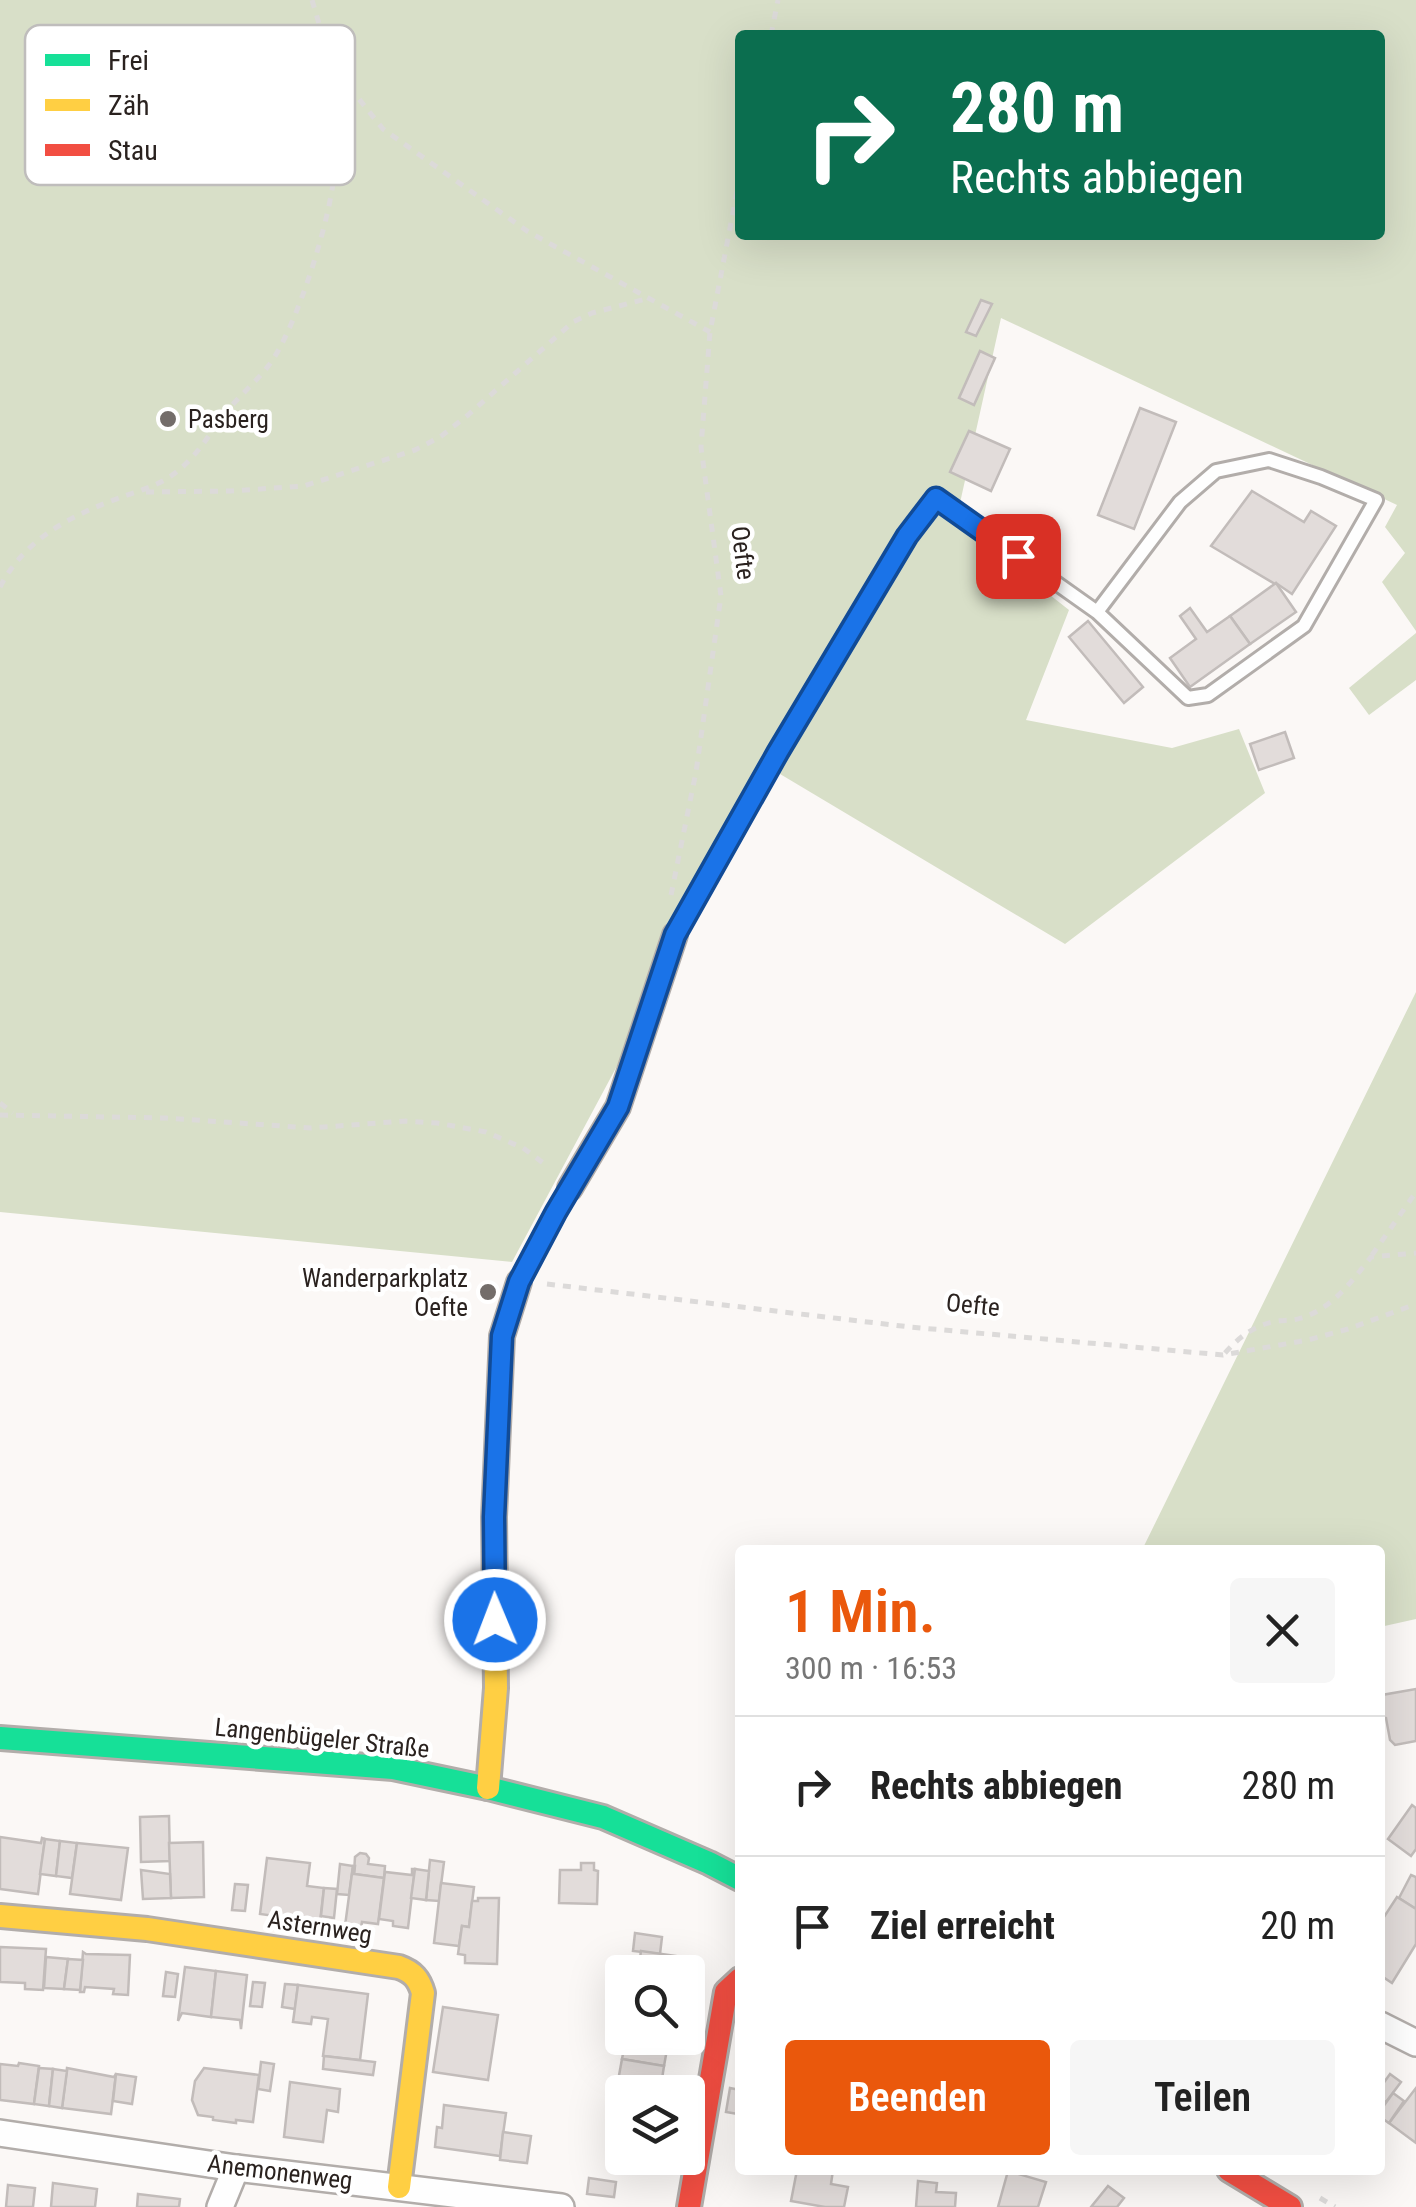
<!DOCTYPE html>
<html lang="de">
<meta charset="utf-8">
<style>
:root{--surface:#fff;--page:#f6f6f6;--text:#222;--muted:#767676;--line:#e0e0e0;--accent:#ea580c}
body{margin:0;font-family:"Roboto Condensed",sans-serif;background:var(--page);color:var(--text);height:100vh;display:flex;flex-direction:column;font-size:38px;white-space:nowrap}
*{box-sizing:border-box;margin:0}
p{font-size:32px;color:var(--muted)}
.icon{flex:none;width:55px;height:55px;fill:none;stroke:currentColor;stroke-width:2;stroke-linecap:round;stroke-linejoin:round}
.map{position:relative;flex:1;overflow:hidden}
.sheet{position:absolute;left:735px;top:1545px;width:650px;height:630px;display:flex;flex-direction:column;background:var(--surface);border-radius:10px;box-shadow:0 10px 40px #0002}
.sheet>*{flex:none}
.top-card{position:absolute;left:735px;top:30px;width:650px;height:210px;border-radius:10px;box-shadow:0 10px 40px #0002;background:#0b6e4f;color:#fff;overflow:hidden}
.fabs{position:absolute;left:605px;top:1955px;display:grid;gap:20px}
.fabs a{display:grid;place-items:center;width:100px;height:100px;border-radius:10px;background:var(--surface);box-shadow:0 10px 40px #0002;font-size:50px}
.pin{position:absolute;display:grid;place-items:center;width:85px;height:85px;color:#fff;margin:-42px;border-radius:20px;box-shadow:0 5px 15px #0006}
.me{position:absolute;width:110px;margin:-55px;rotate:359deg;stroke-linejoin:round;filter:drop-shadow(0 0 8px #0008)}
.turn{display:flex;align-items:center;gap:35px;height:210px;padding:0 50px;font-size:45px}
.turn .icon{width:130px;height:130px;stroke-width:2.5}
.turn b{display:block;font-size:70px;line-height:85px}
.round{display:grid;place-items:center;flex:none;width:105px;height:105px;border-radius:10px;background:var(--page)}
.summary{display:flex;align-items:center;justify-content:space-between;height:170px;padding:0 50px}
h1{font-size:60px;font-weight:600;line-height:75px;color:var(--accent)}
.primary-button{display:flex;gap:20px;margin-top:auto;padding:20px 50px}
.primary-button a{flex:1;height:115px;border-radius:10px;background:var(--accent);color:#fff;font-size:40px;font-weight:600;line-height:115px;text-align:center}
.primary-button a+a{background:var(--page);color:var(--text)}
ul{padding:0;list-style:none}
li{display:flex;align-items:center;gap:30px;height:140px;padding:0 50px;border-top:2px solid var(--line)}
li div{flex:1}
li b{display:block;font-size:38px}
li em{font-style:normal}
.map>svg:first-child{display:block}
.green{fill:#d8dfc8;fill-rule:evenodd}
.building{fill:#e2dcda;stroke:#c2bcba;stroke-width:2.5}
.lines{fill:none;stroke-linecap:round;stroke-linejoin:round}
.lane-casing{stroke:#b2adaa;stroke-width:18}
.street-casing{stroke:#b2adaa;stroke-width:30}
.fast-casing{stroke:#b2adaa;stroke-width:28}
.slow-casing{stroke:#b2adaa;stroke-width:28}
.jam-casing{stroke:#b2adaa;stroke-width:28}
.path{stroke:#dcdad9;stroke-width:5;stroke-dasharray:8 8;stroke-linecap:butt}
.lane{stroke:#fefefe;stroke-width:12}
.street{stroke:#fefefe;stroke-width:25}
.fast{stroke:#16e098;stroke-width:22}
.slow{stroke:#ffcf43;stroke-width:22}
.jam{stroke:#f24e42;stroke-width:22}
.route-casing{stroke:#114b97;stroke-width:25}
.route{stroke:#1a73e8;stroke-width:18}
.poi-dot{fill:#736d6a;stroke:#fff;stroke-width:4}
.labels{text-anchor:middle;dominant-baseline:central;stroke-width:9;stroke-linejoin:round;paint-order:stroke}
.poi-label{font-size:25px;fill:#2a221f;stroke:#fff;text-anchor:start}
.street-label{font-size:25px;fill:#2a221f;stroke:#fff}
.key{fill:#fff;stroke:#bfbdbc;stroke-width:2.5}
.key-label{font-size:28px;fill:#2a221f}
</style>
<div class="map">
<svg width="1416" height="2207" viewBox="0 0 1416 2207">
<rect width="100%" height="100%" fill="#fbf8f6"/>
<g class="green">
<path d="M0,0H1416V631L1382,582L1405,553L1385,527L1397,505L1001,318L956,521L1069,610L1026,720L1172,748L1239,729L1265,793L1065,944L775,771L512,1262L0,1212ZM740,35H1380V235H740Z"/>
<path d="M1416,633V680L1369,715L1349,688Z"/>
<path d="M1416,992V1619L1380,1627V1550H1142Z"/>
</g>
<g class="building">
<path d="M981,300L992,304L976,336L966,332Z"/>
<path d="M980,351L995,358L974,405L959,398Z"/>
<path d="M1140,408L1176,422L1134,529L1098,515Z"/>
<path d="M969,431L1010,449L991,491L950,472Z"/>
<path d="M1252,491L1304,522L1311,511L1336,526L1292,594L1276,583L1275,584L1211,546Z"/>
<path d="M1276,583L1296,612L1250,644L1230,616Z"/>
<path d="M1190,608L1207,632L1230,616L1250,644L1190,687L1170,658L1196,639L1180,616Z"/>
<path d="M1088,621L1143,687L1124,703L1069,637Z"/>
<path d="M1285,732L1294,758L1259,770L1250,744Z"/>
<path d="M1416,1689V1741L1395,1745L1390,1740L1386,1718L1380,1717V1698L1382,1695Z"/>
<path d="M1412,1805L1416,1808V1849L1411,1856L1388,1839Z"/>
<path d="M169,1816L170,1861L141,1862L140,1817Z"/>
<path d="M0,1837L41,1843L42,1838L45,1839L38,1894L0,1889Z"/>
<path d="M45,1839L60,1841L56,1876L40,1874Z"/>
<path d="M60,1841L77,1843L72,1878L56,1876Z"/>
<path d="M203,1842L204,1897L171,1898L169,1843Z"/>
<path d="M77,1843L128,1848L121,1900L70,1894Z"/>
<path d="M360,1853L366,1854L369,1858L368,1864L385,1866L384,1878L354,1874L355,1857Z"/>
<path d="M267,1858L310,1863L307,1886L324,1888L320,1922L260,1914Z"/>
<path d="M430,1860L444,1862L439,1901L426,1900Z"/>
<path d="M581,1863H594V1870L598,1871L597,1904L559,1903L560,1870H581Z"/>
<path d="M340,1864L353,1866L349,1895L337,1894Z"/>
<path d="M353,1866H355L354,1874L384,1878L378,1924L362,1922L361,1928L345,1926Z"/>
<path d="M412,1869H415L408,1928L393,1926V1921L379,1919L385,1872L412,1875Z"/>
<path d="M415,1869L429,1871L426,1900L411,1898Z"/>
<path d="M141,1870L170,1874L171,1898L143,1899Z"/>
<path d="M1411,1875L1416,1877V1909L1399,1898Z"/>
<path d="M441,1883L474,1887L469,1927L462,1926L459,1946L434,1943Z"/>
<path d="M235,1884L248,1885L245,1911L232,1910Z"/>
<path d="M324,1888L337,1889L334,1918L321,1916Z"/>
<path d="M1397,1897L1416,1909V1944L1392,1983L1380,1975V1923Z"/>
<path d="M478,1898H499L497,1964L465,1963V1955L458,1954L462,1926L469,1927L472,1901H478Z"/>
<path d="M635,1933L662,1937L660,1954L633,1951Z"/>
<path d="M0,1947L46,1949L43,1990L25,1989V1983L0,1982Z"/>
<path d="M641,1951L683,1957L681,1972H638Z"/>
<path d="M83,1952L86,1954L130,1955L128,1995L113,1994L114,1989L85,1987L84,1992H80Z"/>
<path d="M46,1957L68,1959L64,1989L44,1988Z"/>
<path d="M68,1959L83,1960L80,1990L64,1989Z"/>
<path d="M185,1967L216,1971L211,2017L182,2013L178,2021Z"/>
<path d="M216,1971L247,1975L241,2029L240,2020L211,2017Z"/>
<path d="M166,1972L178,1974L175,1997L163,1996Z"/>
<path d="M253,1982L265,1983L262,2007L250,2006Z"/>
<path d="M285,1984L298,1985L295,2009L282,2007Z"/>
<path d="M298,1985L368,1994L360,2060L323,2056L328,2019L312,2017L311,2024L293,2022Z"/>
<path d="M443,2007L498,2015L488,2080L433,2072Z"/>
<path d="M626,2038H669L664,2066L622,2059Z"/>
<path d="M324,2056L375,2062L373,2075L323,2069Z"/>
<path d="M622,2059L664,2066L660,2092H616Z"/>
<path d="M261,2062L274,2064L270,2091L258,2089Z"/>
<path d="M19,2063L39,2066L34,2104L0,2100V2064L18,2066Z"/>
<path d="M39,2068L53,2069L49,2106L34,2104Z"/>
<path d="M67,2068L114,2077L116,2074L111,2114L62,2108Z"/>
<path d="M204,2068L259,2075L253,2122L236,2120V2123L213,2120V2117L198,2115L192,2100L195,2081Z"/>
<path d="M53,2069L67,2071L62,2108L49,2106Z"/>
<path d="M116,2074L136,2077L132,2104L113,2101Z"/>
<path d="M1390,2074L1401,2082L1386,2102L1380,2098V2088Z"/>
<path d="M290,2082L340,2089L338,2112L327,2110L323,2142L284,2137Z"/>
<path d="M730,2088L740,2090L738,2114L726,2112Z"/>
<path d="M1416,2088V2143L1389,2123Z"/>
<path d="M1393,2093L1404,2101L1389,2123L1380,2117V2111Z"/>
<path d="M444,2105L506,2113L500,2156L435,2147L437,2127L442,2128Z"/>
<path d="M621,2129L622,2158H649L646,2171L615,2166Z"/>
<path d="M503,2132L531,2136L527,2163L500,2160Z"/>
<path d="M797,2170H833L831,2184L848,2187L844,2207H825L791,2201Z"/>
<path d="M1008,2171L1046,2182L1038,2207H998Z"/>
<path d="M589,2178L616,2182L614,2197L587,2194Z"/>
<path d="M918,2181L937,2183L936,2192L956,2193L955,2207H916Z"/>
<path d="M53,2183L97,2189L95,2207H51Z"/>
<path d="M8,2185L35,2188L33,2207H6Z"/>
<path d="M1108,2186L1124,2198L1117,2207H1091Z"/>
<path d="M138,2194L180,2199L179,2207H137Z"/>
</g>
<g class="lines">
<defs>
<g id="lane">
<path d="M676,933L778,752L907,536L936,498L1097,612L1188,698L1208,695L1304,626L1376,500L1321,477L1269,460L1216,471L1180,502L1097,612"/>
<path d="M520,1280L568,1192"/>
</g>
<g id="street">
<path d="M1380,2025L1416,2043"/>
<path d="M0,2133L236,2168L561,2207"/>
<path d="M220,2207L236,2168"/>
</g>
<path id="fast" d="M0,1738L393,1768L488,1788L603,1817L709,1863L740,1879"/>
<g id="slow">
<path d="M570,1188L618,1107L675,935"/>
<path d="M488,1788L496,1688L494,1517L502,1336L519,1282"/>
<path d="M0,1916L147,1929L399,1967C413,1972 419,1979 423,1993L399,2187"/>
</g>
<g id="jam">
<path d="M1229,2170L1290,2207"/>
<path d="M689,2207L726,1992L740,1979"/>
</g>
</defs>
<use href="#lane" class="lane-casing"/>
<use href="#street" class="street-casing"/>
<use href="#fast" class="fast-casing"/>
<use href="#slow" class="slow-casing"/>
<use href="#jam" class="jam-casing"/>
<g class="path">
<path d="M312,0L331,64L383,129L527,231L710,332"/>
<path d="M771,35L778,0"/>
<path d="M146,492L231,491L304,486L415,450L440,437L468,415L573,322L592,313L646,299"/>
<path d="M0,587C23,542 66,518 111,501C131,493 150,489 168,478C196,460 208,435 228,410C241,394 257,381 269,365C297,328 334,210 335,163C335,130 332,97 331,64"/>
<path d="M671,895L696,772L721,596L701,447L710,332L740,176"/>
<path d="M0,1103L13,1113"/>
<path d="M0,1115L166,1118L311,1128L405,1121L437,1123L486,1132L523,1148L546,1165"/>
<path d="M1372,1255L1416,1192"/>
<path d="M547,1284L910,1327L1223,1355L1308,1340L1348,1329L1416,1304"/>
<path d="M1225,1353C1240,1336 1255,1325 1277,1321C1285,1320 1293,1321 1301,1318C1332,1309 1352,1281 1371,1257L1416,1253"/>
<path d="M1320,2198L1335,2207"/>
</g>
<use href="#lane" class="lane"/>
<use href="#street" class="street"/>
<use href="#fast" class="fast"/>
<use href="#slow" class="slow"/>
<use href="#jam" class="jam"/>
</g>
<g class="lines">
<defs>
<path id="route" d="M495,1620L494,1517L502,1336L519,1282L556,1212L618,1107L675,935L778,752L907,536L936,498L1018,556"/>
</defs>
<use href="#route" class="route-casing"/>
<use href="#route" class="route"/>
</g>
<g class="poi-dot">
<circle cx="168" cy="419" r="10"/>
<circle cx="488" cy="1292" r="10"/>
</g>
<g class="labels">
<g class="poi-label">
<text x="188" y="419">Pasberg</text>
<text x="468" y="1278" text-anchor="end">Wanderparkplatz<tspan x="468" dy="29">Oefte</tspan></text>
</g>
<g class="street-label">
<text transform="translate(743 553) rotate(83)">Oefte</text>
<text transform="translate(973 1305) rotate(6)">Oefte</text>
<text transform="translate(322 1738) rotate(6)">Langenbügeler Straße</text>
<text transform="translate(320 1927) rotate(9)">Asternweg</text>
<text transform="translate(280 2172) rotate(7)">Anemonenweg</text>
</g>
</g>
<rect x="25" y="25" width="330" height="160" rx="15" class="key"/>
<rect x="45" y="54" width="45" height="12" fill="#16e098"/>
<rect x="45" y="99" width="45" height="12" fill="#ffcf43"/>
<rect x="45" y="144" width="45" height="12" fill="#f24e42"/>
<g class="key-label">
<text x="108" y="70">Frei</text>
<text x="108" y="115">Zäh</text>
<text x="108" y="160">Stau</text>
</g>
</svg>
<div class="fabs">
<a><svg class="icon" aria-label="search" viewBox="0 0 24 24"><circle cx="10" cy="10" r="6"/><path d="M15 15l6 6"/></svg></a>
<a><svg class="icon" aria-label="layers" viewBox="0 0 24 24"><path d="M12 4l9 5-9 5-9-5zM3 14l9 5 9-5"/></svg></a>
</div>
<div class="pin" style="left:1018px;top:556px;background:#d93025"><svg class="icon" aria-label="arrive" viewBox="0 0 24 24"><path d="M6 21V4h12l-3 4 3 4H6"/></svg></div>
<svg class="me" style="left:495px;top:1620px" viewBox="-20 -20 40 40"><circle r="17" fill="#1a73e8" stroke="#fff" stroke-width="3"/><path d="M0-11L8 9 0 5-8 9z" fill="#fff"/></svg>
<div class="top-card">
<div class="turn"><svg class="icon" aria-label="right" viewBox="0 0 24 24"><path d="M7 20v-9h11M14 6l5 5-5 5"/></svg><div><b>280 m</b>Rechts abbiegen</div></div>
</div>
<section class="sheet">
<div class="summary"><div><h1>1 Min.</h1><p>300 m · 16:53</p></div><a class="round"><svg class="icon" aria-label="close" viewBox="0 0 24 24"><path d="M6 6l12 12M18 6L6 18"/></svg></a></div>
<ul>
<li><svg class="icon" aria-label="right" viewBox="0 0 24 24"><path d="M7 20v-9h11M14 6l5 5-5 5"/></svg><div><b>Rechts abbiegen</b></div><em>280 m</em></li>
<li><svg class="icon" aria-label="arrive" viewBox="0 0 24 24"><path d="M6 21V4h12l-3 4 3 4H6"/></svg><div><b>Ziel erreicht</b></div><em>20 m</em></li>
</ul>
<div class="primary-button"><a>Beenden</a><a>Teilen</a></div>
</section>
</div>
